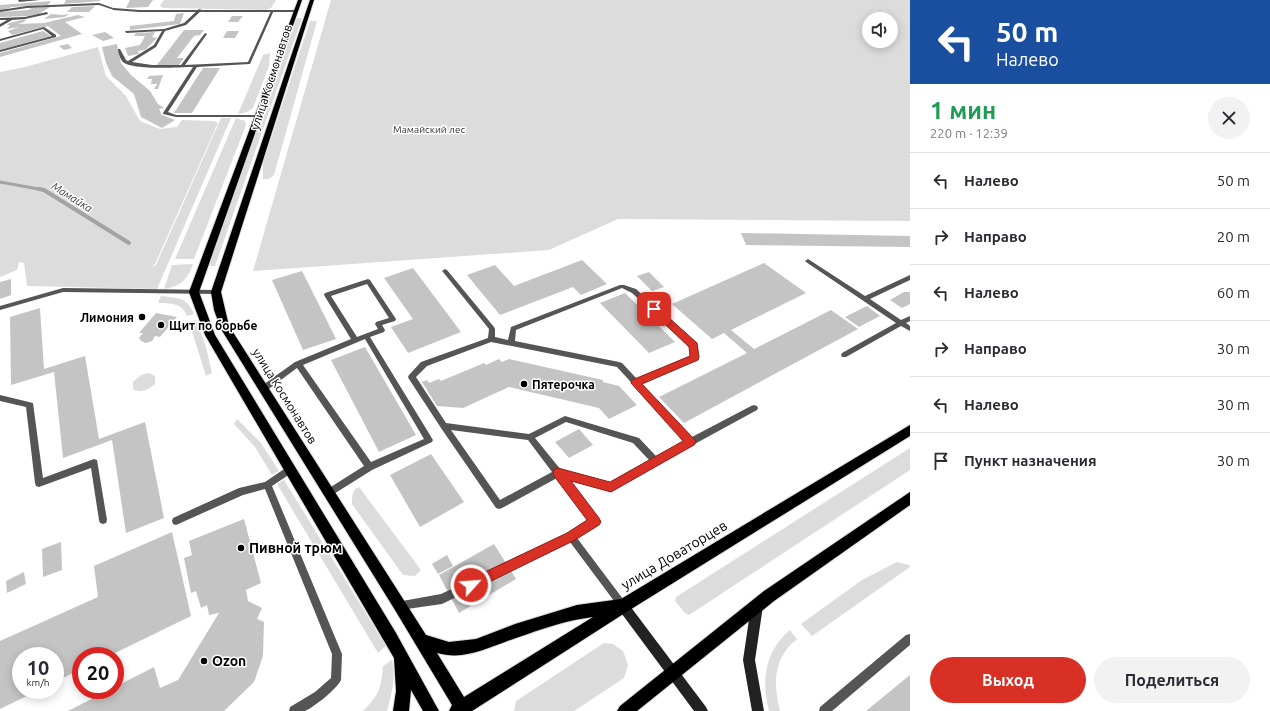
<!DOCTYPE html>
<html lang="ru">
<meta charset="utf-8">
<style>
:root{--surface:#fff;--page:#f2f2f3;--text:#2b2b33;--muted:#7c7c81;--line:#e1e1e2;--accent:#d93025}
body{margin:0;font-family:Ubuntu,sans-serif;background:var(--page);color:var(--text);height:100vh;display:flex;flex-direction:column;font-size:15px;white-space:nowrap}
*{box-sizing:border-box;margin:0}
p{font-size:13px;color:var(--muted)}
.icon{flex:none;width:22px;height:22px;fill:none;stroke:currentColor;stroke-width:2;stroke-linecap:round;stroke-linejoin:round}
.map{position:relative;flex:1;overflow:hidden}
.sheet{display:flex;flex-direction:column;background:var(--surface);width:360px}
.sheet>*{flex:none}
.hud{background:#1a4fa0;color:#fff;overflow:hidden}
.fabs{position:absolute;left:862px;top:12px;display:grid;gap:8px}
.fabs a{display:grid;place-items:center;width:36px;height:36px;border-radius:50%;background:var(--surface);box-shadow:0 2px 10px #0003;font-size:20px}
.speed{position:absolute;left:12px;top:647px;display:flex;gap:8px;font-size:20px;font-weight:700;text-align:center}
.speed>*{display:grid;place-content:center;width:52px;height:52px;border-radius:50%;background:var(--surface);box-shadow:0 2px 10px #0003;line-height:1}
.speed small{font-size:10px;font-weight:400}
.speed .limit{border:6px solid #d22;background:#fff;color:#111}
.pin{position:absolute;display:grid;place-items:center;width:34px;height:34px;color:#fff;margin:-17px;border-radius:8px;box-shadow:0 2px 6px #0006}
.me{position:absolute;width:44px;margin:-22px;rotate:64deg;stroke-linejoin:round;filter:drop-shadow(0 0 3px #0008)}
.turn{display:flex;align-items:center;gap:14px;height:84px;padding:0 20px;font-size:18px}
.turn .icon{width:52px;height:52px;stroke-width:2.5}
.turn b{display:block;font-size:28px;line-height:34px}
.round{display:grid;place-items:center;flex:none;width:42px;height:42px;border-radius:21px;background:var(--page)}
.summary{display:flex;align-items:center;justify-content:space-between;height:68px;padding:0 20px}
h1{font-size:24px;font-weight:700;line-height:30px;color:#1e9e55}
.button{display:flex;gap:8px;margin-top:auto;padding:8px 20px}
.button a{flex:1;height:46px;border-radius:24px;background:var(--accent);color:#fff;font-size:16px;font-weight:700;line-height:46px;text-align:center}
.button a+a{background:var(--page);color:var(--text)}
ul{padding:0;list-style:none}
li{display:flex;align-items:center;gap:12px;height:56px;padding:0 20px;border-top:1px solid var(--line)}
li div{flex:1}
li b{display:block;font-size:15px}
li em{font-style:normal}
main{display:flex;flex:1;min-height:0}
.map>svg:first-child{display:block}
.green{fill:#dcdcdc;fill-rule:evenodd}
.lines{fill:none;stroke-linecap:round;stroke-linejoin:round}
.stream-far1{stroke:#a3a3a3;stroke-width:3}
.stream{stroke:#a3a3a3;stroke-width:4}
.building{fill:#c4c4c4}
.primary-casing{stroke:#dbdbdb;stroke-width:2}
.lane{fill:#555;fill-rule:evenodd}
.street{fill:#555;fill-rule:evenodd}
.secondary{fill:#222;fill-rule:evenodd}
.primary{fill:#000;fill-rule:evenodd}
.route{fill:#d93025;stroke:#8d1f18}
.poi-dot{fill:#000;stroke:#fff;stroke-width:1.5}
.labels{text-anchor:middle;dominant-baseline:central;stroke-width:3;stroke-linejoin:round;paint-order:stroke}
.far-park-label{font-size:10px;fill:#333;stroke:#fff}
.far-water-label{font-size:11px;font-style:italic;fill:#444;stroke:#fff}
.street-label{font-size:12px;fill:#000;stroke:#fff}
.poi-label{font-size:12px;font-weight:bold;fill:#000;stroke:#fff;text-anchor:start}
.near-poi-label{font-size:14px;font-weight:bold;fill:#000;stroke:#fff;text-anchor:start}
.near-street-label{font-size:14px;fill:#000;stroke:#fff}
</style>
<main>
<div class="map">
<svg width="910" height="711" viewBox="0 0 910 711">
<rect width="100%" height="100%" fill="#fff"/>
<g class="green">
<path d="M164,0H276L271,8L266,10L163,8L160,6Z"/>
<path d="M331,0H910V221L618,219L549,250L253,271ZM869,19H891V41H869Z"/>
<path d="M297,18H302L215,266H207Z"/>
<path d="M310,21H317L274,175L269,179H263V163Z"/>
<path d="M98,47L106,76L126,96L140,121L160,129L177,127L182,120L213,121L218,123L155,264L149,269L50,264L148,269L156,265L221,118H231L157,289L27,286L24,263L19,262L17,270L0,277V72L21,68Z"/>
<path d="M270,53L269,66L253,108L247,112L238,114L263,55Z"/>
<path d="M236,118L245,121L246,125L194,259H175Z"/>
<path d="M193,264C188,279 180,287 164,289L172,265Z"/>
<path d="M161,296C178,298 187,297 194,314L187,316C181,302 172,304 158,303Z"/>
<path d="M196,320L206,347L212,373L206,376L189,322Z"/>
<path d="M149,373L155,376V384C149,389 141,394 133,389V382L141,375Z"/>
<path d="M237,419L261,443L279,471L272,475L255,447L234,424Z"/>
<path d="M910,448V470L689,615L685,613L675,601L676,597Z"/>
<path d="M284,480L386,646L378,653L277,484Z"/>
<path d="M359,487L421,570L415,576L403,575L352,504C352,497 352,490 359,487Z"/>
<path d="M897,562L909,565L910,567L812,636L801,624L862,580Z"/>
<path d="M790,630L797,639C773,658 773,683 780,711H769C761,681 765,651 790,630Z"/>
<path d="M604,643L613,644L623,651L628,665L624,678L574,711H514L516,701Z"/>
<path d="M392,660C396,678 392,693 387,711H363C379,695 381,689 383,666Z"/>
</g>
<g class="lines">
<path class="stream-far1" d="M0,182L44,190"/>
<path class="stream" d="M39,189L44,190L129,243"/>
</g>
<g class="building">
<path d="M66,0H100V1L64,4Z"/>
<path d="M130,0H153L148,7L126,8Z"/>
<path d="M51,1L48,5L12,7L0,11V5Z"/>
<path d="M95,6L89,12H67L72,7Z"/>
<path d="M50,7L39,14L29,16L0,17V12L28,10L32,8Z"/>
<path d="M184,13L180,24L130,30V26L174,21L176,14Z"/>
<path d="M51,14L63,15L69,14L65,17L44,19Z"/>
<path d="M78,15L85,17L65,22L82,34L0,57V53L61,36L48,26L12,35L8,31L19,27L7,29L10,25H7L9,23L26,19L24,22L18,24L44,23Z"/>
<path d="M232,16H243L238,22H228Z"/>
<path d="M184,30H204L200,35L194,36L177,58H184L179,65H157Z"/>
<path d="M43,31L51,36L0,50V43Z"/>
<path d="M227,31H239L235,38H223Z"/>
<path d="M105,32L114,38L103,41L92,35Z"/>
<path d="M155,32L152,37L157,38L145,50L138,51L139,54L128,56L125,48L140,45L145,36H134L136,33Z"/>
<path d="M68,44L72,48L64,50L59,46Z"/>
<path d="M117,44L121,63L131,75L150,91L158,104L164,108L159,109L162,115L175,120L162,128L141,117L134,94L112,76L106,63L102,47Z"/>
<path d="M203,68H220L192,113H174Z"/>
<path d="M163,75L158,89H154L157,84H151L152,79H147L149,76Z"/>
<path d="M741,233L910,236V247L746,245Z"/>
<path d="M582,260L607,284L581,295L573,287L500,315L467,275L495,265L514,286Z"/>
<path d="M764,263L806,293L731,330L754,349L831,310L858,329L684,423L659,397L747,353L724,333L712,339L672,304Z"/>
<path d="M413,268L461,332L408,353L391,327L413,319L384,278Z"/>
<path d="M302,271L336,339L303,350L272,280Z"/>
<path d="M649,272L664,287L652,291L637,276Z"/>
<path d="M11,279V295L0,299V282Z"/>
<path d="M904,292H910V304L902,308L890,300Z"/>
<path d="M625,293L675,342L649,353L600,303Z"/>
<path d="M867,306L880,316L859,327L845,317Z"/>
<path d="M40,308L44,369L85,356L99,439L145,422L164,518L126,533L112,440L63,458L54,372L11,385L10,317Z"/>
<path d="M156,313L177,317L160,337L155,336L152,341L146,343L141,341L139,338L143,333H139Z"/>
<path d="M365,347L416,435L379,452L331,360Z"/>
<path d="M499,359L502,362L509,359L603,380V382L619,386L637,405L609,419L599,408L509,387L463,408L437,406L422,382L427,380L429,383L439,379L441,381L484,363L486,365Z"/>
<path d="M579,429L593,445L569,458L555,442Z"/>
<path d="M431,454L464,502L420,527L390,475Z"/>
<path d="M244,519L261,583L246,590L248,601L262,608L257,619L264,622L263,656L254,682L224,711H68L109,690H115V687L154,667L160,688L178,680L219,613L209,615L207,605L201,608L196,591L191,593L184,558L192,555L189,541Z"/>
<path d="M172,532L191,616L109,656H81V669L55,682V656H21V690H39L0,709V641L98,597L94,566Z"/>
<path d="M61,542L62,570L43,577L42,549Z"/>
<path d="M494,544L516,579L459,613L439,575Z"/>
<path d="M447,555L453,566L438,574L432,564Z"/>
<path d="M24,572L26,584L7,593L6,581Z"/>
<path d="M910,675V711H866Z"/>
</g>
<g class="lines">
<defs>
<g id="primary">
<path d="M298,0H302L199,292L215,335L396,633L439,711H423L411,690L409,711H393L396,691L394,658L205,335L189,292Z"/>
<path d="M310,0H314L221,292L229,326L426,635L449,642L476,639L515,624L577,605L621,599L910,425V436L628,611L472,711H449L452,705L395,610L221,329L214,310L211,292ZM593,617L464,697L437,653C466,661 489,647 516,638C542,629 567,620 593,617Z"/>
<path d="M910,492V505L774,601L637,711H617L620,706L764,591Z"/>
</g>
</defs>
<use href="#primary" class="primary-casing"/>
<g class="lane">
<path d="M18,0H40L19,2Z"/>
<path d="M99,3L116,9L114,10L99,5L27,8L0,12V10L27,6Z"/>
<path d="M199,9L202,10L186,25L165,31L156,47L132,62L152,65H181L205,33L207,34L185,65L248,62L271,11L274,10L250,64L197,67L168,112L176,115H257L259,116V117H176L163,114V113L193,67C179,67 130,71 122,61C120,58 118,52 118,49H120L126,60L128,61L154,45L162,31L126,33L125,31L164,29L184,23Z"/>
<path d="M47,12L48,14L25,19L12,20L0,27V24L7,20H0V18L25,17Z"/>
<path d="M44,27L56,35V37L0,52V50L52,36L43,29L0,41V39Z"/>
<path d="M808,259L865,296L910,275V280L870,299L901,320L910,316V321L906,323L910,326V331L901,326L846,357H842L841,355L842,353L896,323L806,262L805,261Z"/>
<path d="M445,269L447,270L494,327L495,329V337L508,340L511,327L620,285H624L636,289L697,345L698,357L696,359L641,384L692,437L751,406L754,405L757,406L758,408L757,410L658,464L614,490L611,491L568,479L599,522L598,525L577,538L626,603L628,606L626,609L623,611L620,609L570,542L442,604L400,610L397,608L395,605L397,602L441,594L568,534L589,521L557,478L502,508L499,509L496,508L441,428L409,379L408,377L409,375L421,362L488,338L489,329L443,272L442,271ZM622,288L632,293L691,346L690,356L637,379L622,363L619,362L515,341L516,330ZM491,342L617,367L685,441L656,456L639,438L565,416L529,434L446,423L416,377L427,366ZM566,422L633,443L649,460L610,483L561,470L535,438ZM451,430L528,440L552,472L500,500Z"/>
<path d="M368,279L370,280L396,319L395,321L382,325L385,330L384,332L370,337L433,440L432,442L372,470L329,497L326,496L325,493L326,490L364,466L297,368L266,391H260L259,389L260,387L295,362L351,339L324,295L325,293ZM367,284L389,318L376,322L375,324L378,329L357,337L331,296ZM365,339L424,439L371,462L303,365Z"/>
<path d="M63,288L216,290L219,292L216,294L63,292L0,310V306Z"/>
<path d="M0,395L33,403L43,478L94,459L97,460L107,520L106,523L103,524L100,523L99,520L91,468L39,487L36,486L35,483L26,407L0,401Z"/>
<path d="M290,465L293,466L294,469L293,472L272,486L342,654L341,680C337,689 314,707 305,711C300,711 293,711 289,711L290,707L315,692L331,678L332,654L265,489L243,495L176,525L173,524L172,521L173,518L239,488L265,482Z"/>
<path d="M910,634V645L832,711H819L820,707L906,635Z"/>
</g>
<path class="street" d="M114,8L139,10H296L298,11L296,12H139L113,10Z"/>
<g class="secondary">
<path d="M623,600L627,602L706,707L708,711H694L619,610L617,606L619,602Z"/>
<path d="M757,600L761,602L763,606L755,660L764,711H752L743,660L751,606L753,602Z"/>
</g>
<use href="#primary" class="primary"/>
</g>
<path class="route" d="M654,306L657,307L697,343L699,357L698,360L642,384L694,439L696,442L694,445L611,492L571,481L599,518L601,522L599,525L575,540L475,589L471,591L466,589L465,585L466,581L567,533L587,520L554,476L553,473L554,469L558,468L610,482L683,441L631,383L632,380L690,356L689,347L651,311L649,309Z"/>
<g class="poi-dot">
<circle cx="142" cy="317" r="4"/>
<circle cx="161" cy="325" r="4"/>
<circle cx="524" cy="384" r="4"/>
<circle cx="241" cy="548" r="4"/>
<circle cx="204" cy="661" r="4"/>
</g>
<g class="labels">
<g class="far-park-label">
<text x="429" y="129">Мамайский лес</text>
</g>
<g class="far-water-label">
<text transform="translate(72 197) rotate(32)">Мамайка</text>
</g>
<g class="street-label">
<text transform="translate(271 77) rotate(-72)">улица Космонавтов</text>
<text transform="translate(285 396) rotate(58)">улица Космонавтов</text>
</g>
<g class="poi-label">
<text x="134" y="317" text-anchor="end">Лимония</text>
<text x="169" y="325">Щит по борьбе</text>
<text x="532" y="384">Пятерочка</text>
</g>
<g class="near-poi-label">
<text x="249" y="548">Пивной трюм</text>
<text x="212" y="661">Ozon</text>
</g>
<g class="near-street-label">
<text transform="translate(674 555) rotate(-31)">улица Доваторцев</text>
</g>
</g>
</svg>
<div class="fabs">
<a><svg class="icon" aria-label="sound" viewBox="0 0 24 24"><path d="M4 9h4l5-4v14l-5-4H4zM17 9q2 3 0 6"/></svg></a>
</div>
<div class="speed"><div>10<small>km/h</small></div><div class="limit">20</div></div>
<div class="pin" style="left:654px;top:309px;background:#d93025"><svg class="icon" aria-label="arrive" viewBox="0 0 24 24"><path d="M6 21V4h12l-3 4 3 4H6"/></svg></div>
<svg class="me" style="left:471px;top:585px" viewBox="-20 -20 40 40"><circle r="17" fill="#d93025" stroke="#fff" stroke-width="3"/><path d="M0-11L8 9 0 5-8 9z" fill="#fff"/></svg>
</div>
<section class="sheet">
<div class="hud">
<div class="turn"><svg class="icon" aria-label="left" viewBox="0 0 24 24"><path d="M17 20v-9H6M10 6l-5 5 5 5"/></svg><div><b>50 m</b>Налево</div></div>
</div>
<div class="summary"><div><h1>1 мин</h1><p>220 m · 12:39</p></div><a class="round"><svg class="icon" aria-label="close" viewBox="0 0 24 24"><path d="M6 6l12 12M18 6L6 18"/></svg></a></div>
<ul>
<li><svg class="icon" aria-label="left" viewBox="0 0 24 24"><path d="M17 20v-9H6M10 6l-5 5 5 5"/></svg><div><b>Налево</b></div><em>50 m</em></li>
<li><svg class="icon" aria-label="right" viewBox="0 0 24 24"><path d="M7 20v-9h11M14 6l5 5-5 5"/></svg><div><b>Направо</b></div><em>20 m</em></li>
<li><svg class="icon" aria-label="left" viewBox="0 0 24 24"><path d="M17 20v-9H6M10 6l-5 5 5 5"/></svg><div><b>Налево</b></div><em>60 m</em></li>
<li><svg class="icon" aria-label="right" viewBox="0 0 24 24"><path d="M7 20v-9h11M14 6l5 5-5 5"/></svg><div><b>Направо</b></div><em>30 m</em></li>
<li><svg class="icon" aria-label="left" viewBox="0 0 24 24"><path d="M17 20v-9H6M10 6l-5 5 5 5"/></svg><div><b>Налево</b></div><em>30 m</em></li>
<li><svg class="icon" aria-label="arrive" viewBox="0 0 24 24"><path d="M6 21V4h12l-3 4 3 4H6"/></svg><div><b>Пункт назначения</b></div><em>30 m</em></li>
</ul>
<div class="button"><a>Выход</a><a>Поделиться</a></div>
</section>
</main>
